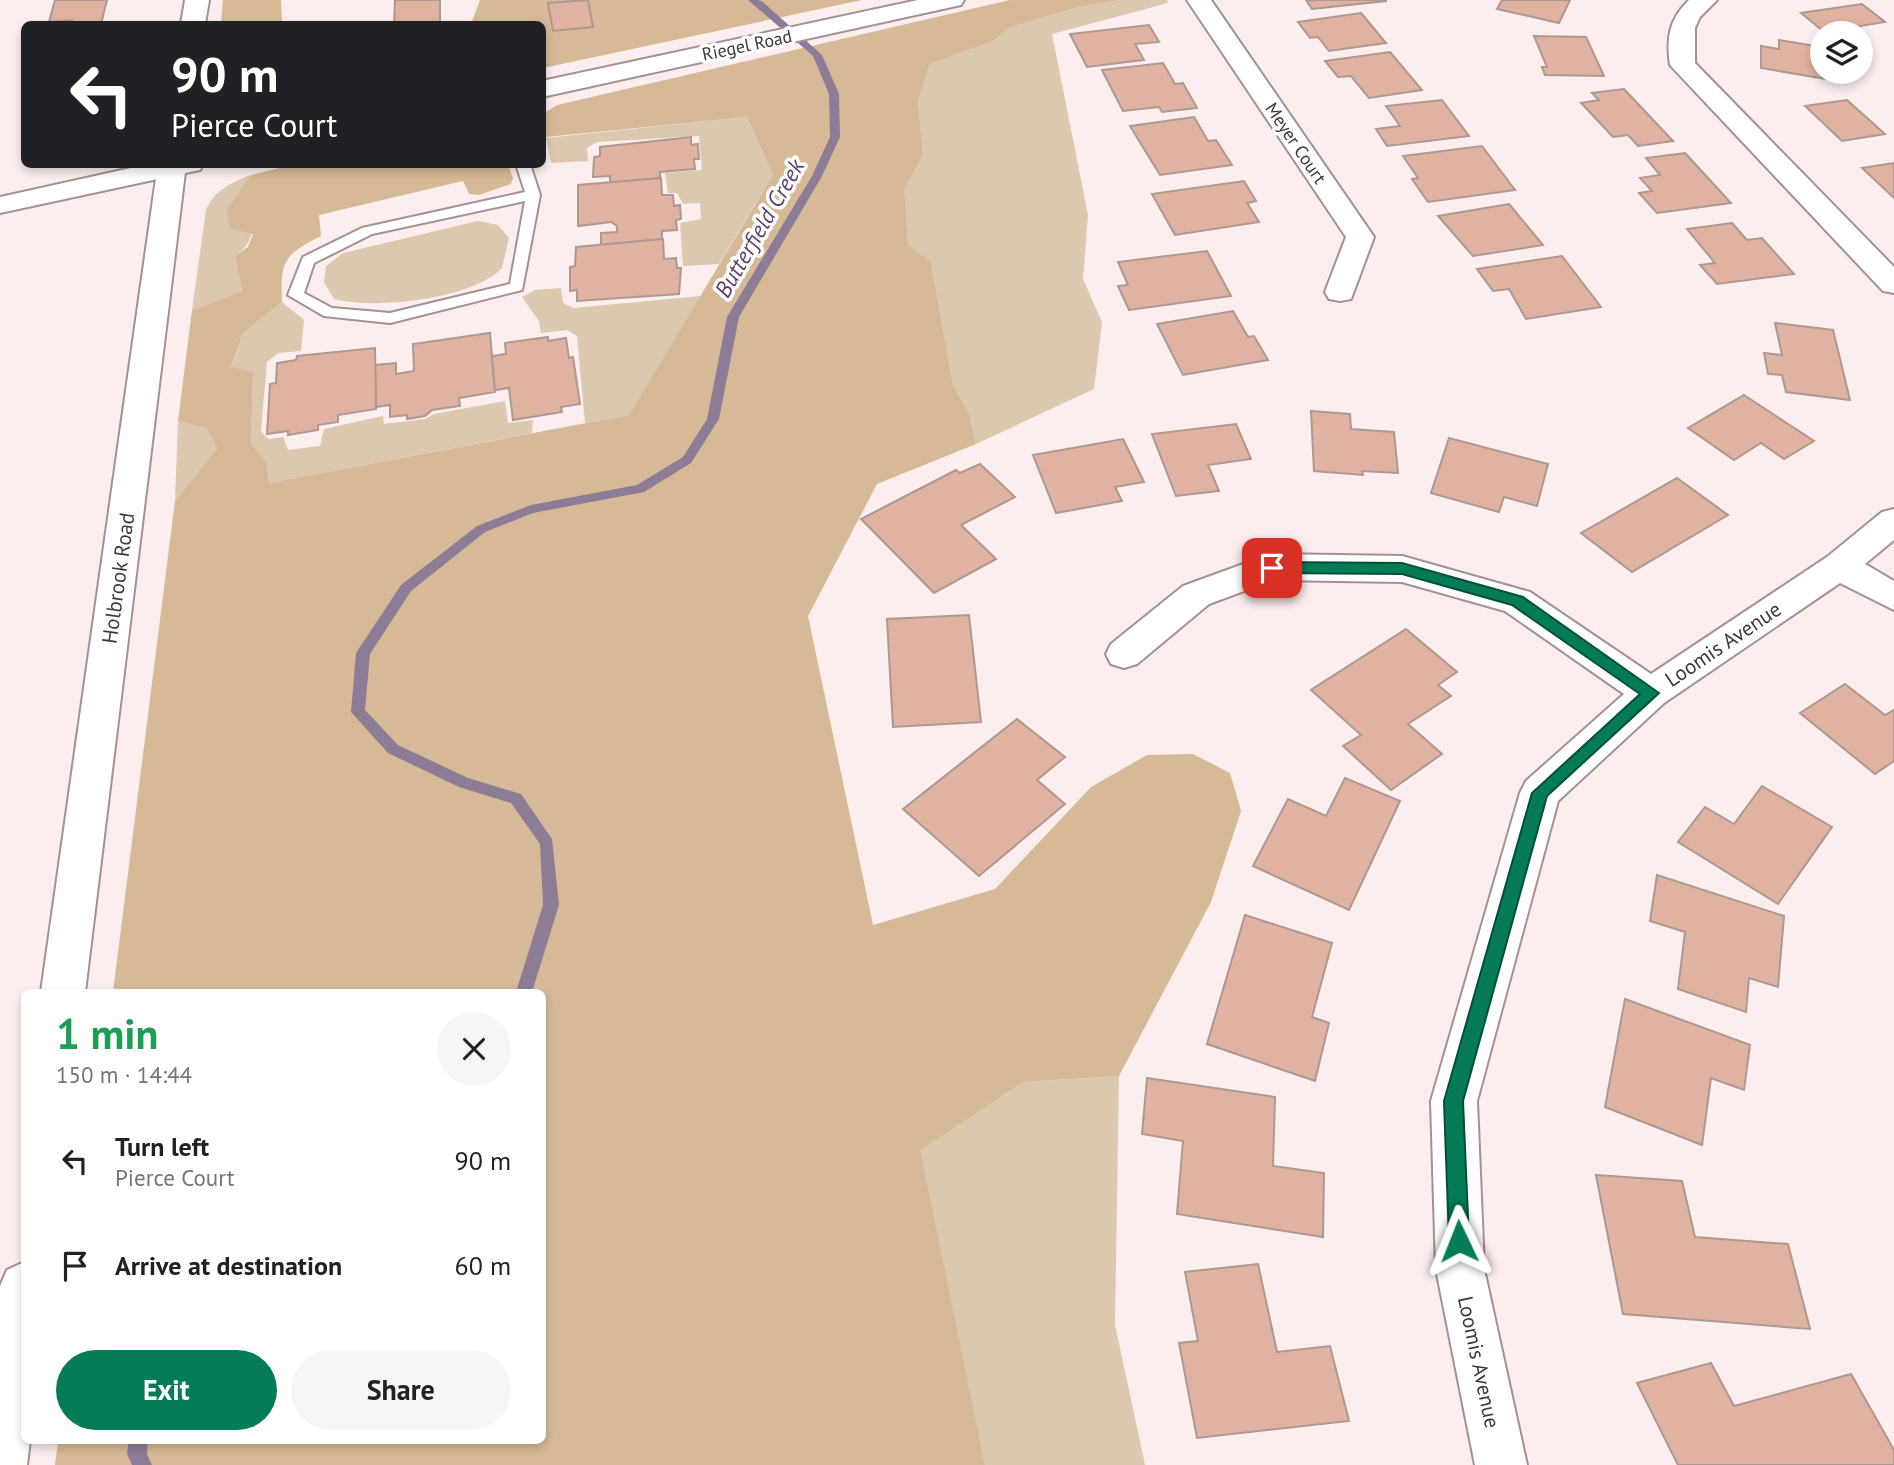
<!DOCTYPE html>
<meta charset="utf-8">
<style>
:root{--surface:#fff;--page:#f6f6f6;--text:#202124;--muted:#757577;--accent:#057b57}
body{margin:0;font-family:"PT Sans",sans-serif;background:var(--page);color:var(--text);height:100vh;display:flex;flex-direction:column;font-size:26px;white-space:nowrap}
*{box-sizing:border-box;margin:0}
p{font-size:23px;color:var(--muted)}
.icon{flex:none;width:38px;height:38px;fill:none;stroke:currentColor;stroke-width:2;stroke-linecap:round;stroke-linejoin:round}
.map{position:relative;flex:1;overflow:hidden}
.side{position:absolute;left:21px;top:989px;width:525px;height:455px;display:flex;flex-direction:column;background:var(--surface);border-radius:10px;box-shadow:0 4px 10px #0003}
.side>*{flex:none}
.hud{position:absolute;left:21px;top:21px;width:525px;height:147px;border-radius:10px;box-shadow:0 4px 10px #0003;background:#202124;color:#fff;overflow:hidden}
.fabs{position:absolute;left:1810px;top:21px;display:grid;gap:14px}
.fabs a{display:grid;place-items:center;width:63px;height:63px;border-radius:50%;background:var(--surface);box-shadow:0 4px 10px #0003;font-size:35px}
.pin{position:absolute;display:grid;place-items:center;width:60px;height:60px;color:#fff;margin:-30px;border-radius:14px;box-shadow:0 4px 10px #0006}
.me{position:absolute;width:77px;margin:-38px;rotate:358deg;stroke-linejoin:round;filter:drop-shadow(0 0 5px #0008)}
.turn{display:flex;align-items:center;gap:24px;height:147px;padding:0 35px;font-size:32px}
.turn .icon{width:91px;height:91px;stroke-width:2.5}
.turn b{display:block;font-size:49px;line-height:60px}
.round{display:grid;place-items:center;flex:none;width:74px;height:74px;border-radius:37px;background:var(--page)}
.headline{display:flex;align-items:center;justify-content:space-between;height:119px;padding:0 35px}
h1{font-size:42px;font-weight:600;line-height:52px;color:#1e9e55}
.button{display:flex;gap:14px;margin-top:auto;padding:14px 35px}
.button a{flex:1;height:80px;border-radius:42px;background:var(--accent);color:#fff;font-size:28px;font-weight:600;line-height:80px;text-align:center}
.button a+a{background:var(--page);color:var(--text)}
ul{padding:0;list-style:none}
li{display:flex;align-items:center;gap:21px;height:105px;padding:0 35px}
li div{flex:1}
li b{display:block;font-size:26px}
li em{font-style:normal}
.map>svg:first-child{display:block}
.green{fill:#dcc8af}
.forest{fill:#d6b996}
.lines{fill:none;stroke-linecap:round;stroke-linejoin:round}
.stream{fill:#8d7c96;fill-rule:evenodd}
.building{fill:#dfb2a1;stroke:#ae9890;stroke-width:2}
.lane-casing{stroke:#a79092;stroke-width:4}
.street-casing{stroke:#a79092;stroke-width:4}
.secondary-casing{stroke:#a79092;stroke-width:4}
.lane{fill:#fff;fill-rule:evenodd}
.street{fill:#fff;fill-rule:evenodd}
.secondary{fill:#fff;fill-rule:evenodd}
.route{fill:#057b57;stroke:#035039;stroke-width:2}
.labels{text-anchor:middle;dominant-baseline:central;stroke-width:7;stroke-linejoin:round;paint-order:stroke}
.far-street-label{font-size:18px;fill:#403738;stroke:#fff}
.street-label{font-size:21px;fill:#403738;stroke:#fff}
.water-label{font-size:23px;font-style:italic;fill:#5b3e70;stroke:#fff}
</style>
<div class="map">
<svg width="1894" height="1465" viewBox="0 0 1894 1465">
<rect width="100%" height="100%" fill="#fcedee"/>
<g class="green">
<path d="M1122,0H1167L1168,3L1052,34L1088,215L1083,279L1102,322L1094,389L976,444L969,413L953,385L931,262L908,244L903,189L923,155L918,101L930,64L993,41L1009,28L1078,7Z"/>
<path d="M747,117L773,175L719,264L683,266L680,223L701,219L700,203L683,204L677,193H668L665,173L702,170L699,136L597,142L587,148L588,161L551,163L546,138Z"/>
<path d="M251,175L243,187C249,216 263,237 235,256L242,291L192,310L206,210C214,191 231,182 251,175Z"/>
<path d="M478,221L498,225L509,238L502,268C473,299 374,310 334,299L324,282L326,266L343,253Z"/>
<path d="M561,288L563,303L573,308L701,296L629,415L585,423L577,336L567,330L541,333L539,321L522,297L535,290Z"/>
<path d="M282,302L304,320L301,351L278,353L267,362L261,431L268,439L283,437L288,450L320,446L324,429L383,416L384,424L425,419L434,414L505,401L508,423L533,420L532,433L269,483L267,463L251,443L253,372L231,368L243,333Z"/>
<path d="M178,421L206,428L217,448L175,501Z"/>
<path d="M1119,1076L1115,1325L1145,1465H985L919,1150L1023,1082Z"/>
</g>
<g class="forest">
<path d="M223,0H281L282,24H221Z"/>
<path d="M480,0H862L543,68L542,24H471Z"/>
<path d="M1010,0H1122L1078,7L1009,28L993,41L930,64L918,101L923,155L904,189L908,244L931,262L953,385L969,413L976,444L877,484L808,616L873,925L995,889L1091,787L1147,755L1193,754L1230,773L1241,811L1211,902L1119,1076L1023,1082L920,1150L985,1465H55L58,1440H542V992H113L175,501L217,448L206,428L178,421L192,310L242,291L235,256L248,247L253,234L231,229L226,211L251,175L295,164L508,165L513,178L511,184L479,195L469,194L463,181L319,215L321,236C284,255 280,260 282,302L243,333L231,367L253,372L251,443L267,463L269,483L629,415L773,175L747,117L546,137L543,132V114L557,105Z"/>
</g>
<g class="lines">
<g class="stream">
<path d="M748,0H759L764,3L822,55L839,94L840,137L822,176L739,317L719,419L691,463L644,492L533,513L485,532L411,591L370,654L365,710L398,745L468,778L521,794L552,839L559,905L532,992H516L543,905L540,844L511,803L459,787L388,753L351,712L356,653L401,585L477,526L531,505L637,485L683,457L707,419L727,317L812,176L830,137L829,94L813,56Z"/>
<path d="M129,1440H148L147,1454L152,1465H132L127,1454Z"/>
</g>
</g>
<g class="building">
<path d="M55,0H107L101,24H71L72,20L49,22Z"/>
<path d="M395,0H440V24H394Z"/>
<path d="M588,0L593,27L553,31L548,3Z"/>
<path d="M1306,0H1386V1L1312,9Z"/>
<path d="M1502,0H1570L1559,23L1497,9Z"/>
<path d="M1862,4L1885,22L1824,32L1801,13Z"/>
<path d="M1361,13L1386,43L1329,51L1318,37L1310,38L1298,22Z"/>
<path d="M1149,25L1159,42L1135,44L1144,60L1087,67L1070,34Z"/>
<path d="M1534,36L1586,37L1604,76L1545,75L1542,67H1547Z"/>
<path d="M1779,40L1822,47V72H1826V79L1761,68V46L1779,49Z"/>
<path d="M1390,52L1422,90L1369,98L1351,76L1338,77L1325,61Z"/>
<path d="M1163,63L1175,84L1183,83L1197,108L1162,112L1159,107L1123,111L1102,70Z"/>
<path d="M1624,89L1673,141L1638,146L1628,135L1613,137L1581,103L1599,100L1592,93Z"/>
<path d="M1442,100L1469,136L1387,146L1376,129L1400,126L1386,106Z"/>
<path d="M1847,100L1885,134L1842,141L1805,106Z"/>
<path d="M1194,117L1208,141L1216,140L1232,165L1160,175L1130,126Z"/>
<path d="M691,137V145L698,144L699,159H694L695,169L660,172V178L610,183V176L593,177L594,157L600,156V147Z"/>
<path d="M1482,146L1515,190L1428,202L1412,179L1418,178L1403,156Z"/>
<path d="M1685,153L1731,203L1657,213L1639,193L1652,191L1640,178L1660,175L1646,158Z"/>
<path d="M1894,163V198L1862,168Z"/>
<path d="M661,178L662,195H673L674,206L680,205L681,219L676,220L677,230L662,231V239L601,245V233L617,232V226L611,222L578,226V185Z"/>
<path d="M1244,181L1256,201L1247,203L1259,222L1175,235L1152,194Z"/>
<path d="M1509,204L1543,245L1473,256L1438,216Z"/>
<path d="M1732,223L1747,240L1762,238L1794,274L1717,284L1700,265L1715,263L1687,229Z"/>
<path d="M663,239L664,259L676,258L677,268H681L679,294L577,301V290L570,291V267L575,266L576,247Z"/>
<path d="M1207,251L1231,296L1129,310L1118,286L1128,285L1118,262Z"/>
<path d="M1562,256L1601,307L1526,319L1509,289L1493,291L1477,269Z"/>
<path d="M1233,311L1248,337L1254,336L1268,360L1183,375L1157,324Z"/>
<path d="M1775,323L1833,330L1850,400L1786,392L1782,375L1768,374L1764,353L1782,355Z"/>
<path d="M490,333L495,392L459,398L460,406L432,410L425,416L407,419V415L390,417V405L376,407L375,365L396,363V374L414,371L413,344Z"/>
<path d="M548,337V341L566,338L569,358L573,357L580,404L561,407L562,412L513,420L509,388L495,390L492,356L506,354L505,343Z"/>
<path d="M375,348L376,409L338,415V422L318,425V430L288,435V431L267,434L270,384L276,383L277,363L296,360L297,356Z"/>
<path d="M1744,395L1814,441L1784,459L1761,443L1734,460L1688,428Z"/>
<path d="M1311,411L1350,414L1351,429L1394,432L1398,473L1362,471L1363,475L1314,471Z"/>
<path d="M1236,424L1251,459L1208,465L1219,491L1176,496L1152,434Z"/>
<path d="M1449,438L1548,464L1537,506L1504,497L1499,512L1431,493Z"/>
<path d="M1123,439L1144,482L1115,487L1122,501L1056,513L1033,455Z"/>
<path d="M980,464L1015,497L961,525L996,559L934,593L861,519L956,470L960,473Z"/>
<path d="M1677,478L1728,515L1632,572L1581,533Z"/>
<path d="M969,615L981,722L893,727L887,619Z"/>
<path d="M1406,629L1457,672L1438,685L1451,696L1408,724L1442,754L1391,790L1343,746L1361,735L1311,690Z"/>
<path d="M1845,684L1885,715L1894,710V761L1875,774L1800,713Z"/>
<path d="M1017,719L1065,757L1037,780L1065,804L979,876L903,809Z"/>
<path d="M1345,778L1400,801L1349,910L1253,866L1288,799L1326,816Z"/>
<path d="M1762,786L1832,827L1778,904L1678,842L1705,807L1734,824Z"/>
<path d="M1657,875L1784,916L1778,987L1749,978L1746,1012L1678,989L1685,932L1650,921Z"/>
<path d="M1245,915L1332,943L1312,1017L1329,1023L1315,1081L1207,1044Z"/>
<path d="M1625,999L1750,1045L1744,1090L1711,1078L1702,1145L1605,1107Z"/>
<path d="M1147,1078L1275,1097L1273,1166L1324,1173L1323,1237L1177,1214L1183,1141L1142,1134Z"/>
<path d="M1596,1175L1682,1181L1695,1237L1788,1244L1810,1329L1623,1314Z"/>
<path d="M1258,1264L1277,1352L1330,1346L1349,1421L1197,1438L1179,1343L1198,1341L1185,1272Z"/>
<path d="M1711,1363L1734,1406L1851,1374L1894,1450V1465H1678L1637,1383Z"/>
</g>
<g class="lines">
<defs>
<path id="lane" d="M516,164H530L540,195L522,290L390,323L324,316L288,295L303,257L362,228L525,192ZM525,201L510,284L390,313L332,308L304,293L314,263L372,234Z"/>
<g id="street">
<path d="M185,0H209L205,24H181Z"/>
<path d="M1187,0H1211L1374,237L1351,299L1340,301L1329,299L1325,292L1346,237Z"/>
<path d="M1717,0L1700,17L1695,28V63L1894,267V293L1883,291L1670,65C1666,39 1669,19 1689,0Z"/>
<path d="M158,164H186L85,992H41Z"/>
<path d="M1894,509V540L1865,564L1894,581V610L1840,583L1664,703L1558,801L1477,1101L1484,1269L1527,1465H1475L1436,1269L1431,1101L1520,793L1526,781L1624,694L1505,611L1402,582L1274,580L1209,604L1137,664L1124,668L1111,664L1106,654L1111,644L1183,586L1260,558L1272,554L1402,556L1530,592L1651,674L1827,557L1882,512Z"/>
<path d="M24,1262V1440H30L27,1465H0V1286L7,1270Z"/>
</g>
<g id="secondary">
<path d="M918,0H964L961,5L952,7L542,97V81Z"/>
<path d="M149,164H203L200,170L190,172L0,213V197Z"/>
</g>
</defs>
<use href="#lane" class="lane-casing"/>
<use href="#street" class="street-casing"/>
<use href="#secondary" class="secondary-casing"/>
<use href="#lane" class="lane"/>
<use href="#street" class="street"/>
<use href="#secondary" class="secondary"/>
</g>
<path class="route" d="M1272,562L1402,563L1523,597L1659,693L1547,796L1463,1101L1469,1241L1466,1248L1459,1251L1452,1248L1449,1241L1444,1101L1532,793L1640,694L1512,605L1402,574L1272,573L1265,568Z"/>
<g class="labels">
<g class="far-street-label">
<text transform="translate(747 45) rotate(-12)">Riegel Road</text>
<text transform="translate(1296 143) rotate(56)">Meyer Court</text>
</g>
<g class="street-label">
<text transform="translate(118 578) rotate(-82)">Holbrook Road</text>
<text transform="translate(1723 644) rotate(-34)">Loomis Avenue</text>
<text transform="translate(1479 1362) rotate(78)">Loomis Avenue</text>
</g>
<g class="water-label">
<text transform="translate(759 228) rotate(-60)">Butterfield Creek</text>
</g>
</g>
</svg>
<div class="fabs">
<a><svg class="icon" aria-label="layers" viewBox="0 0 24 24"><path d="M12 4l9 5-9 5-9-5zM3 14l9 5 9-5"/></svg></a>
</div>
<div class="pin" style="left:1272px;top:568px;background:#d93025"><svg class="icon" aria-label="arrive" viewBox="0 0 24 24"><path d="M6 21V4h12l-3 4 3 4H6"/></svg></div>
<svg class="me" style="left:1459px;top:1241px" viewBox="-20 -20 40 40"><path d="M0-17L14 15 0 8-14 15z" fill="#057b57" stroke="#fff" stroke-width="4"/></svg>
<div class="hud">
<div class="turn"><svg class="icon" aria-label="left" viewBox="0 0 24 24"><path d="M17 20v-9H6M10 6l-5 5 5 5"/></svg><div><b>90 m</b>Pierce Court</div></div>
</div>
<section class="side">
<div class="headline"><div><h1>1 min</h1><p>150 m · 14:44</p></div><a class="round"><svg class="icon" aria-label="close" viewBox="0 0 24 24"><path d="M6 6l12 12M18 6L6 18"/></svg></a></div>
<ul>
<li><svg class="icon" aria-label="left" viewBox="0 0 24 24"><path d="M17 20v-9H6M10 6l-5 5 5 5"/></svg><div><b>Turn left</b><p>Pierce Court</p></div><em>90 m</em></li>
<li><svg class="icon" aria-label="arrive" viewBox="0 0 24 24"><path d="M6 21V4h12l-3 4 3 4H6"/></svg><div><b>Arrive at destination</b></div><em>60 m</em></li>
</ul>
<div class="button"><a>Exit</a><a>Share</a></div>
</section>
</div>
